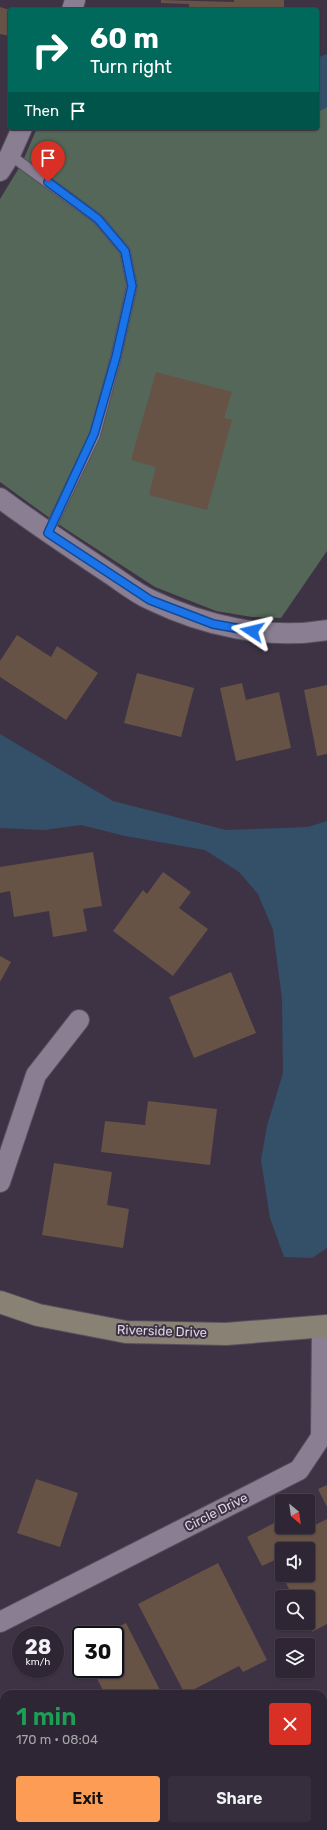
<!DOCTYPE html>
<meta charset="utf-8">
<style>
:root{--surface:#2e2634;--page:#362e3c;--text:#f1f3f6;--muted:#a7a5ac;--line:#49434f;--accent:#fd9d55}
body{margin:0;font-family:Rubik,sans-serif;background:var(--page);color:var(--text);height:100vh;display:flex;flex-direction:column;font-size:15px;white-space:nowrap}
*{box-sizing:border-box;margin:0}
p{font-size:13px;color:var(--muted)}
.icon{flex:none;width:22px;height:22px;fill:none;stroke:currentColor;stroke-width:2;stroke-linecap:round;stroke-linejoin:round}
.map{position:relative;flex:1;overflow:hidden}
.details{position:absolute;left:0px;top:1690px;width:327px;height:140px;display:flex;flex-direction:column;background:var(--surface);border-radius:12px 12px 0 0;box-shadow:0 1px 3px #0004,0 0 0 1px var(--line)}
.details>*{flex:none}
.top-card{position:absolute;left:8px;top:8px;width:311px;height:122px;border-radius:4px;box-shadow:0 1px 3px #0004,0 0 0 1px var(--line);background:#00695c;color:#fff;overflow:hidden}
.needle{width:26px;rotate:151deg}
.controls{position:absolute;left:275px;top:1494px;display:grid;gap:8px}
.controls a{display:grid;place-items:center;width:40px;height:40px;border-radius:4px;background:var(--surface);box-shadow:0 1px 3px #0004,0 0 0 1px var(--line);font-size:20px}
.speed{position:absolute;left:12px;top:1626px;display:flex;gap:8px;font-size:20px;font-weight:700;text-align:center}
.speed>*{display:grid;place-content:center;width:52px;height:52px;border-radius:50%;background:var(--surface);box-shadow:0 1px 3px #0004,0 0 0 1px var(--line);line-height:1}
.speed small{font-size:10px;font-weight:400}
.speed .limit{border:2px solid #111;border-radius:6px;background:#fff;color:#111}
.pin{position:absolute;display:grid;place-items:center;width:34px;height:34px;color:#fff;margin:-41px -17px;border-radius:50% 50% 50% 0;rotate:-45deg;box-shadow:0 0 4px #0007}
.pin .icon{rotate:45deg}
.me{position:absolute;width:44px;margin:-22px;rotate:280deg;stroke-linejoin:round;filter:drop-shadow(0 0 3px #0008)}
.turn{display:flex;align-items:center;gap:14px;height:84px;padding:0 16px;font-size:18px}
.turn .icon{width:52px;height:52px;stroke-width:2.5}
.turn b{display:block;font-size:28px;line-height:34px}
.then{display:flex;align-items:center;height:38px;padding:0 16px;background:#0003;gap:8px;font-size:15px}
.round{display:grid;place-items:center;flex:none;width:42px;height:42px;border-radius:4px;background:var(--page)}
.headline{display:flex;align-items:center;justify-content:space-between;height:68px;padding:0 16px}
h1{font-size:24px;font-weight:600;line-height:30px;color:#1e9e55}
.primary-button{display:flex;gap:8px;margin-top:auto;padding:8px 16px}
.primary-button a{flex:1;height:46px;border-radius:4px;background:var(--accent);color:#111;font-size:16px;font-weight:600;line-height:46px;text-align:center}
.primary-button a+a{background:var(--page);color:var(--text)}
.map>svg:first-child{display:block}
.green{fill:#546758}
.water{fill:#335068}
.building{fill:#675246}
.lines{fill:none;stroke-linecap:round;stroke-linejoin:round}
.lane-casing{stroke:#584f5f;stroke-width:12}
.street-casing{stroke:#584f5f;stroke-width:22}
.secondary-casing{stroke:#584f5f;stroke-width:24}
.lane{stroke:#8a7e93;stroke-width:10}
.street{stroke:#8a7e93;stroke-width:20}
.secondary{stroke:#898174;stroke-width:22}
.route-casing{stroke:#114b97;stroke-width:10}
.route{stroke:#1a73e8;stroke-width:7}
.labels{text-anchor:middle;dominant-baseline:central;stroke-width:4;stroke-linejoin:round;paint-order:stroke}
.street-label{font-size:13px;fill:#dfd8e4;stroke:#3d3345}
</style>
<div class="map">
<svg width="327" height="1830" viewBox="0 0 327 1830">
<rect width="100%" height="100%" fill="#3d3345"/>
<path class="green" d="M327,107V551L281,618L252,617L216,611L155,587L58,524L0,482V199L22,163L37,128H317V112Z"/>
<g class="water">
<path d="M327,54V107L317,112V58Z"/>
<path d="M0,734L113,801L226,830L308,827L327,821V1248L312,1258L284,1257L270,1218L261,1160L267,1126L283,1073L282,999L273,930L258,894L239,872L205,850L125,836L81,825L44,830L0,828Z"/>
<path d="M327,1709V1830H112L119,1826H323V1711Z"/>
</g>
<g class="building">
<path d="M161,0L234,2V0H284V10H189V4L161,3Z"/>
<path d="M0,7L10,10V36L0,34Z"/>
<path d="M156,372L232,392L224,418L232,420L207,510L149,495L156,467L131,460Z"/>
<path d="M17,635L51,657L57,646L98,673L66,720L0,677V661Z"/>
<path d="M137,673L194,688L181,737L124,723Z"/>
<path d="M242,683L246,700L279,692L291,748L236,761L220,688Z"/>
<path d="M327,685V754L317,756L304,690Z"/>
<path d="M93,852L102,906L83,909L87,931L53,937L49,911L14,917L10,891L0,893V867Z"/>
<path d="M163,872L191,892L179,908L208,929L173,976L113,931L143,890L147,894Z"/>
<path d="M0,956L11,962L0,982Z"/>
<path d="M231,972L256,1033L194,1058L169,997Z"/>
<path d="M148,1101L217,1109L210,1165L101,1152L105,1121L145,1125Z"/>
<path d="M54,1163L112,1172L107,1205L129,1209L123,1248L42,1235Z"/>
<path d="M36,1479L78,1493L60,1547L17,1533Z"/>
<path d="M327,1485V1507L318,1489Z"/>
<path d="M282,1519V1527H296L299,1533L327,1519V1624L312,1632L307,1623L308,1597H293L282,1575H308V1549H282V1575L275,1560L262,1566L247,1537Z"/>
<path d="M218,1563L267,1660L243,1672L239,1666L185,1694L138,1604Z"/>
<path d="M126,1623L160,1690L153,1694H105L92,1669H115V1635H102Z"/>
<path d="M4,1771V1826H15L8,1830H3L0,1824V1773Z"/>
</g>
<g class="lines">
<defs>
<path id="lane" d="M10,155L98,219L125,251L132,286L116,357L95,435L48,533"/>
<g id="street">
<path d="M72,10L75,0"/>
<path d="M0,171L10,155L22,128"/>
<path d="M0,498C35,524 71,548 107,572C121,581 135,593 151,600C205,626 267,640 327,630"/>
<path d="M0,1182L36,1075L79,1020"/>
<path d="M0,1622L299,1470L321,1437L322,1328"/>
</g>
<path id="secondary" d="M0,1302L38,1315L126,1332L226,1334L327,1326"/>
</defs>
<use href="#lane" class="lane-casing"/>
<use href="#street" class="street-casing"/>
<use href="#secondary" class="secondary-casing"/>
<use href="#lane" class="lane"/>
<use href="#street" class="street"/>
<use href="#secondary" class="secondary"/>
</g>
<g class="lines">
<defs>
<path id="route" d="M48,182L98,219L125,251L132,286L116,357L94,434L48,533L150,600L213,624L252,631"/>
</defs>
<use href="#route" class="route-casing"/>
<use href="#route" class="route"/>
</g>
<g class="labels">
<g class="street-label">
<text transform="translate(162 1331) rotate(2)">Riverside Drive</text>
<text transform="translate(216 1512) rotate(-27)">Circle Drive</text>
</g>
</g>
</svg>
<div class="controls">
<a><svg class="needle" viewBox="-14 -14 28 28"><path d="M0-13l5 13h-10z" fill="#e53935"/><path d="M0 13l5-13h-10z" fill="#a7a5ac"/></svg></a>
<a><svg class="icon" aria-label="sound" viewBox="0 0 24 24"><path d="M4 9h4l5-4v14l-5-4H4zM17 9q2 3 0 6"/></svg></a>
<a><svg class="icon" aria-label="search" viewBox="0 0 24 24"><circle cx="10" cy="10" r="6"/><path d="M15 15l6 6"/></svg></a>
<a><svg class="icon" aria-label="layers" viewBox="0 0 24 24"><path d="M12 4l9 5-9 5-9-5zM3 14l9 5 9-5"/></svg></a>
</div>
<div class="speed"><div>28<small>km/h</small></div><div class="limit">30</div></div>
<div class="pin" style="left:48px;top:182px;background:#d93025"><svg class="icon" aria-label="arrive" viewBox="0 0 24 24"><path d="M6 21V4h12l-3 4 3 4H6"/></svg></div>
<svg class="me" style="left:252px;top:631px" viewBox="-20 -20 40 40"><path d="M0-17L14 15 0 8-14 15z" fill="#1a73e8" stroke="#fff" stroke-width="4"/></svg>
<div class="top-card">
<div class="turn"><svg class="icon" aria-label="right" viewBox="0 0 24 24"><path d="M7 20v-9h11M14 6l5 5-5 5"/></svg><div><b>60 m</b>Turn right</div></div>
<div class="then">Then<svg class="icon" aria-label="arrive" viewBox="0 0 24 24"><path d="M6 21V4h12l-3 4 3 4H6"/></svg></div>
</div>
<section class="details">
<div class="headline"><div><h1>1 min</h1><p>170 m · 08:04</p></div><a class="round" style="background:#d93025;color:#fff"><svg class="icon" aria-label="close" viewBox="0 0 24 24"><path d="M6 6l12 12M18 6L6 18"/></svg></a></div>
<div class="primary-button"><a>Exit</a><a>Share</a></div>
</section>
</div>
